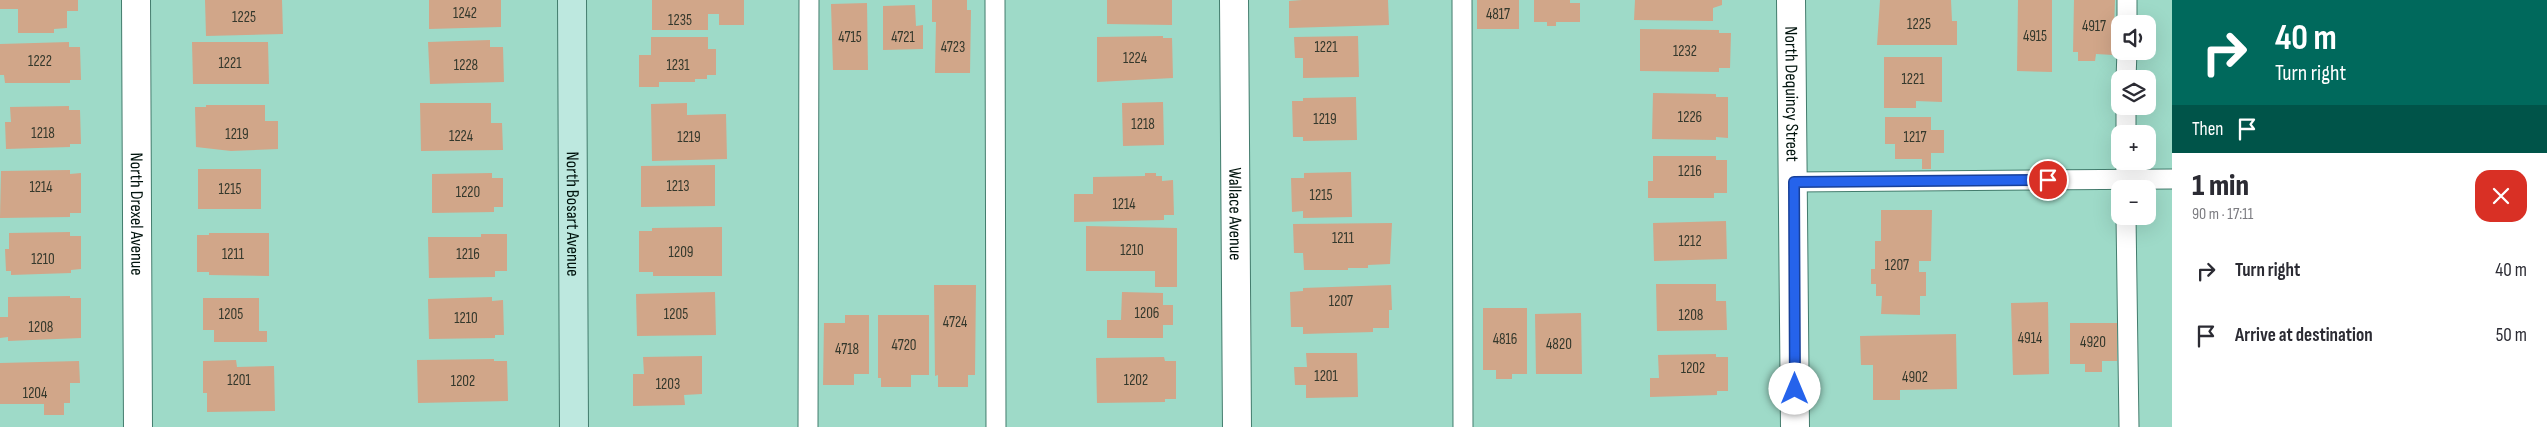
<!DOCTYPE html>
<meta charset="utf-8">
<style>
:root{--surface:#fff;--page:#f2f2f3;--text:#2b2b33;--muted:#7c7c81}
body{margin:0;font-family:"Sofia Sans Condensed",sans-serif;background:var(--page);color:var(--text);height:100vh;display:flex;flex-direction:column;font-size:19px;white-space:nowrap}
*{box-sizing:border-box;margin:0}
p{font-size:16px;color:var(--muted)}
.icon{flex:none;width:28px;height:28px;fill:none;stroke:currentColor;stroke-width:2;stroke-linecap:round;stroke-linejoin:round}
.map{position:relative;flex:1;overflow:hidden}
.drawer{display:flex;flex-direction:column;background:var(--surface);width:375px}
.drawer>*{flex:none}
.guide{background:#00695c;color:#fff;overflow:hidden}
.fabs{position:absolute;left:2111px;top:15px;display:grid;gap:10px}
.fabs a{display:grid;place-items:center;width:45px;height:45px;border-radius:10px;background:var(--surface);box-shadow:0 5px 20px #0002;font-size:25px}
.pin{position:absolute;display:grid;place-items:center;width:42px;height:42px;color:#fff;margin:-21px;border:2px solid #fff;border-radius:50%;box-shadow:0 1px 5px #0007}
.me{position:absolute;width:55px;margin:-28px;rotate:0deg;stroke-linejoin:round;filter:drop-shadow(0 0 4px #0008)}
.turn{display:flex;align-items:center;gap:18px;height:105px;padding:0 20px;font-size:22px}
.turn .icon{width:65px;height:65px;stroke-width:2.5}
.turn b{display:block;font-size:35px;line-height:42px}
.then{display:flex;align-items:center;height:48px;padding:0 20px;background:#0003;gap:10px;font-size:19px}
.round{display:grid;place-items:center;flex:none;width:52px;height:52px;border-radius:15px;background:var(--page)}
.headline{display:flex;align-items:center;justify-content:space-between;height:85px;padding:0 20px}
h1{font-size:30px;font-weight:800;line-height:38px}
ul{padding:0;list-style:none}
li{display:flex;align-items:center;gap:15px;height:65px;padding:0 20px}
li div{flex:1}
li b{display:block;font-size:19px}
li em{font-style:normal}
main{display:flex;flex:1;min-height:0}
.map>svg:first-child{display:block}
.building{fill:#d1a689}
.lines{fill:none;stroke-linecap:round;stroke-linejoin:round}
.lane-casing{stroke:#437c6d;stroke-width:21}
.street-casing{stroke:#437c6d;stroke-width:30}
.secondary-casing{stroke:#437c6d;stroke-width:30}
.lane{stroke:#fff;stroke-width:19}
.street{stroke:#fff;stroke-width:28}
.secondary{stroke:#bde8df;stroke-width:28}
.route-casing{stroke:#184099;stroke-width:12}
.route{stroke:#2563eb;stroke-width:9}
.labels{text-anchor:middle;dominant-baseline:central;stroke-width:4.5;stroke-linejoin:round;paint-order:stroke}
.number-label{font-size:15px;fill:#34382c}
.street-label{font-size:18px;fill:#00130d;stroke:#abe7d5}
</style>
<main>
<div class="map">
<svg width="2172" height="427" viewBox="0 0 2172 427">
<rect width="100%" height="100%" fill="#9edac8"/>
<g class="building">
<path d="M0,0H78V11H67V28L54,29V33H18V9H0Z"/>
<path d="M205,0H282L283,34L206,36Z"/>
<path d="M429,0H501V27L429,29Z"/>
<path d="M652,0H744V25H719V14H708V30H652Z"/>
<path d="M932,0H967V10H971L970,73H935L936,22H932Z"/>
<path d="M1107,0H1172V25L1107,24Z"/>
<path d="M1302,0H1388L1389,25L1289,28V1Z"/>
<rect x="1477" y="0" width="42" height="29"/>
<path d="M1534,0H1570V3H1580V22H1556V26H1547V22H1534Z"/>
<path d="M1635,0H1722V5L1713,8V21L1634,20Z"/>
<path d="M1880,0H1951L1952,21H1957V45H1877Z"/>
<path d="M2018,0H2052V72L2017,71Z"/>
<path d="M2074,0H2115L2113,55L2096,54L2095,61H2078V52H2073Z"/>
<path d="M867,3L868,70H833L831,4Z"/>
<path d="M915,5L916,26L923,25V49L883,50V6Z"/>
<path d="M1640,29L1719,30V33H1731L1730,68H1719V72L1640,71Z"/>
<path d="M1163,36V38H1172L1173,78L1097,82V37Z"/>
<path d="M1358,36L1359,77L1303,78V58H1295L1294,37Z"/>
<path d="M651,37H708V49H716V75H707V79H695V82H659V87H639V55H651Z"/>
<path d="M490,40V47H503L504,82L430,84L428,42Z"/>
<path d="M69,42V47H80L81,80H70V83H5L4,75H0V44Z"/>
<path d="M192,42H268L269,84H193Z"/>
<path d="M1884,57H1942V102L1916,101V108H1884Z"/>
<path d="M1653,93L1716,94V97H1728V138L1716,137V140L1652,139Z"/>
<path d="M1356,97L1357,140L1303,141V137H1293L1292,101H1303V98Z"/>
<path d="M1163,102L1164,145L1123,146L1122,103Z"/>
<path d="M420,103H491V123H502L503,150L421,151Z"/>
<path d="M687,103V115L726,114L727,159L652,161L651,104Z"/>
<path d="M206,105H265V121H278V149L231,151L196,147L195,107H206Z"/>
<path d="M69,106V110H80L81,144H70V147L6,149L5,122H11L10,107Z"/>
<path d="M1885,117H1931V130H1944V153H1931V169H1922V159H1895V144H1885Z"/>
<path d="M1653,156H1716V160H1727V193H1714V198H1648V181H1653Z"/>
<path d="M715,165V206L641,207V166Z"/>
<rect x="198" y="169" width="63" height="40"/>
<path d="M70,170V174L81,173V213H70V217L0,218L1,171Z"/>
<path d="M1351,172L1352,217L1303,218V211L1292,212L1291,178H1304V173Z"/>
<path d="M492,173V178H503V207H494V212L432,213V174Z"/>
<path d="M1145,173H1156V176H1162V181L1173,180L1174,215H1164V220L1074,222V194H1093V177L1145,176Z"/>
<path d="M1881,210H1932L1931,261H1919V272H1926V296H1920V315L1881,314L1882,296H1876V284H1871V269H1875V241H1881Z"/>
<path d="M1726,221L1727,259L1654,261L1653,223Z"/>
<path d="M1392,223L1390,264L1368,265V268H1348V270H1304L1303,253H1294L1293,224Z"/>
<path d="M1086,226L1177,228V287H1155V271H1086Z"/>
<path d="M722,227V276H653V272H639V231H652V228Z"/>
<path d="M70,232V236H81V269L71,270V273L11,275V271H6L5,249H9V233Z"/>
<path d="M209,233H269V276L209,275V272H197V235H209Z"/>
<path d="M481,234H507V271H495V277L429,278L428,237H481Z"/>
<path d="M1656,284H1716V301H1726L1727,330L1657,331Z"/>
<path d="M934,285H976L975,375H968V387H938V375L935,376Z"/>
<path d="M1391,285L1392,310H1389V328H1373V332L1303,334V327H1291L1290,292L1303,291V288Z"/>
<path d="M715,292L716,335L637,336L636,294Z"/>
<path d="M1122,292L1163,293V305H1173V325H1163V338H1107V320H1121Z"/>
<path d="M70,296V298H81V338L8,341V337L0,338V317H8V297Z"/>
<path d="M492,297V301L503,300L504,335H495V338L429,339L428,299Z"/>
<path d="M203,298H259V331H267V342H214V330H203Z"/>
<path d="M2048,302L2049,374L2013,375L2011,303Z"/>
<path d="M1483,308H1527V374H1512V379H1496V370H1483Z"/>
<path d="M1581,313L1582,374H1536L1535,314Z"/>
<path d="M845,315H869V374H854V385H823L824,323H845Z"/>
<path d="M878,315H929V375H911V387H881V378H878Z"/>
<path d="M2070,323H2117V361H2102V372H2085V364H2070Z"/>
<path d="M1956,334L1957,389L1900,390V400H1873V365H1861L1860,336Z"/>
<path d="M1306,353H1357L1358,397L1306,398V385H1295L1294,367H1307Z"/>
<path d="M1716,354V357H1728V391H1717V395L1650,397V378H1659L1658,355Z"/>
<path d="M702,356V394L684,395L685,405L633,406V374H644L643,357Z"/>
<path d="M1164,357L1165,361H1176V399H1165V402L1097,403L1096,358Z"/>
<path d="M494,359V361H507L508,401L418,403L417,360Z"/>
<path d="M236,360L237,367L274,366L275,411L207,412V393H203V361Z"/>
<path d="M79,361L80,383H70V403H64V415H44V404H0V363Z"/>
</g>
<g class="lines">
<defs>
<g id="lane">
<path d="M995,0L996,427"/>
<path d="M1462,0L1463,427"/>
<path d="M2127,24V0"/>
<path d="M2126,79L2127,51"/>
<path d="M2126,134V106"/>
<path d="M1794,182L2172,179"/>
<path d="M2126,189V161"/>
<path d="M2126,216L2129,427"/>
<path d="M808,427L809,0"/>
</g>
<g id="street">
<path id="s1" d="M136,0L138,427"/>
<path id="s2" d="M1234,0L1237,427"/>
<path id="s3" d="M1791,0L1795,427"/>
</g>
<g id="secondary">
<path id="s4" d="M572,0L574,427"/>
</g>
</defs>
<use href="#lane" class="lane-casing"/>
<use href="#street" class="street-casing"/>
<use href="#secondary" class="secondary-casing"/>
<use href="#lane" class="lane"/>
<use href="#street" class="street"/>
<use href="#secondary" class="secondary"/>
</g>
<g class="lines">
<defs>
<path id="route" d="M1795,389L1794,182L2048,180"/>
</defs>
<use href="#route" class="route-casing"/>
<use href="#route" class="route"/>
</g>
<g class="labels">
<g class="number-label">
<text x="465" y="13">1242</text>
<text x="1498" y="14">4817</text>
<text x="244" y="17">1225</text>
<text x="680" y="20">1235</text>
<text x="1919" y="24">1225</text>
<text x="2094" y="26">4917</text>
<text x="2035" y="36">4915</text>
<text x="850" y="37">4715</text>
<text x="903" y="37">4721</text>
<text x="953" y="47">4723</text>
<text x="1326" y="47">1221</text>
<text x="1685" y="51">1232</text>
<text x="1135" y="58">1224</text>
<text x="40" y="61">1222</text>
<text x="230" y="63">1221</text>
<text x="466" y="65">1228</text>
<text x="678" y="65">1231</text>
<text x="1913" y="79">1221</text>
<text x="1690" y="117">1226</text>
<text x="1325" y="119">1219</text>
<text x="1143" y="124">1218</text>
<text x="43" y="133">1218</text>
<text x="237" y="134">1219</text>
<text x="461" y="136">1224</text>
<text x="689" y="137">1219</text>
<text x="1915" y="137">1217</text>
<text x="1690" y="171">1216</text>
<text x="678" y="186">1213</text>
<text x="41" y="187">1214</text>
<text x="230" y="189">1215</text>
<text x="468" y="192">1220</text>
<text x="1321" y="195">1215</text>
<text x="1124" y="204">1214</text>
<text x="1343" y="238">1211</text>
<text x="1690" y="241">1212</text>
<text x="1132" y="250">1210</text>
<text x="681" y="252">1209</text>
<text x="233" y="254">1211</text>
<text x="468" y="254">1216</text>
<text x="43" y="259">1210</text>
<text x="1897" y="265">1207</text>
<text x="1341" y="301">1207</text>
<text x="1147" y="313">1206</text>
<text x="231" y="314">1205</text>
<text x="676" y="314">1205</text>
<text x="1691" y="315">1208</text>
<text x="466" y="318">1210</text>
<text x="955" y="322">4724</text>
<text x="41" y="327">1208</text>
<text x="2030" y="338">4914</text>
<text x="1505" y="339">4816</text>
<text x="2093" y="342">4920</text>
<text x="1559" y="344">4820</text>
<text x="904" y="345">4720</text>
<text x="847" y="349">4718</text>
<text x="1693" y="368">1202</text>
<text x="1326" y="376">1201</text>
<text x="1915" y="377">4902</text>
<text x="239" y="380">1201</text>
<text x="1136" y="380">1202</text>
<text x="463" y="381">1202</text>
<text x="668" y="384">1203</text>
<text x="35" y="393">1204</text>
</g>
<g class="street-label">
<text stroke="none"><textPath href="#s3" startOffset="94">North Dequincy Street</textPath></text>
<text stroke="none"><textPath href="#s4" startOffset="214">North Bosart Avenue</textPath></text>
<text stroke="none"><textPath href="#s1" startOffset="214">North Drexel Avenue</textPath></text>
<text stroke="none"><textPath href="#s2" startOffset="214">Wallace Avenue</textPath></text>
</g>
</g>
</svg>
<div class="fabs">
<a><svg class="icon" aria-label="sound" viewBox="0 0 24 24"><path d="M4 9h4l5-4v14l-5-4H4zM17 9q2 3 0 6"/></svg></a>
<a><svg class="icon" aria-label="layers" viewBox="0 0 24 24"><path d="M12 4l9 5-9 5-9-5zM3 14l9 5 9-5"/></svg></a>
<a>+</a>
<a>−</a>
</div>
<div class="pin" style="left:2048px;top:180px;background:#d93025"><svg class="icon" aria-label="arrive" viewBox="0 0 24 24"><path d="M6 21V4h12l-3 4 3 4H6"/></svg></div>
<svg class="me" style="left:1795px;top:389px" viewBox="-20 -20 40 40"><circle r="19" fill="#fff"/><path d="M0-13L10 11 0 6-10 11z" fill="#2563eb"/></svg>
</div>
<section class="drawer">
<div class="guide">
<div class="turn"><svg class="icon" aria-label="right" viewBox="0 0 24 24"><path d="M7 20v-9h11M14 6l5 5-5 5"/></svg><div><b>40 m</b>Turn right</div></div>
<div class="then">Then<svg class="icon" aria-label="arrive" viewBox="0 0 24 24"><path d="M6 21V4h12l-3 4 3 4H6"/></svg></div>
</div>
<div class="headline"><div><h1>1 min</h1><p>90 m · 17:11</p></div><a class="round" style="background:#d93025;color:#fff"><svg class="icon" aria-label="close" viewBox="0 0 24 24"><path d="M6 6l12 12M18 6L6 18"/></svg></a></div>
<ul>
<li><svg class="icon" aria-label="right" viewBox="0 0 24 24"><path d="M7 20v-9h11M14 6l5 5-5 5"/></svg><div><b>Turn right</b></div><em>40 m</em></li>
<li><svg class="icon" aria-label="arrive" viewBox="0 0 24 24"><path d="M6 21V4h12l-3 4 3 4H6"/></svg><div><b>Arrive at destination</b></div><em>50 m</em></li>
</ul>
</section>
</main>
